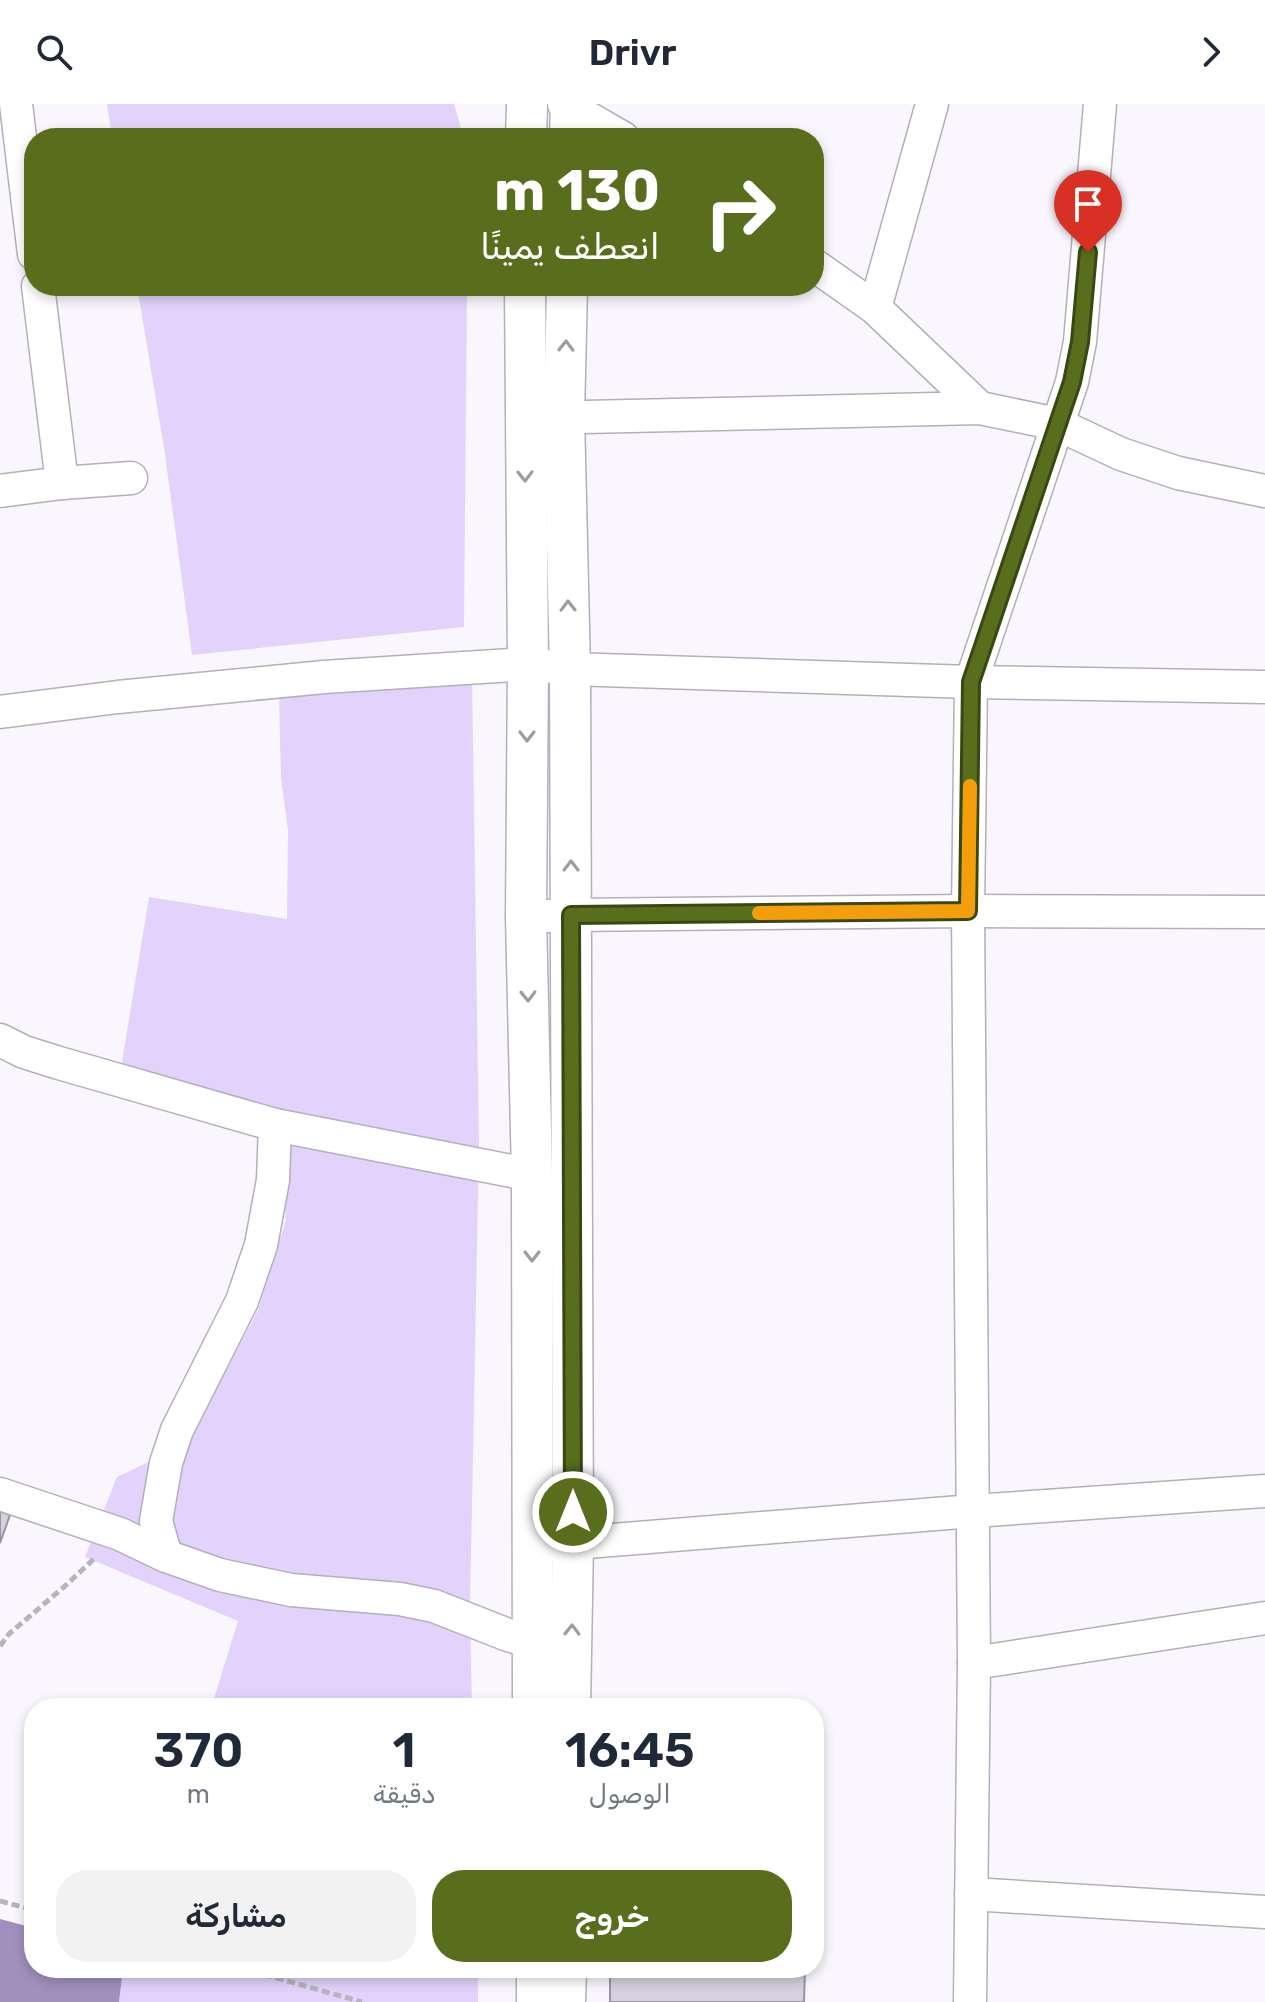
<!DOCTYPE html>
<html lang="ar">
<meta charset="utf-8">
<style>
:root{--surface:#fff;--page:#f2f2f3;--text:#1f2937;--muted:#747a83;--accent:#586e1d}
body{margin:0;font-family:Rubik,"Noto Sans Arabic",sans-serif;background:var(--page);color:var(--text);direction:rtl;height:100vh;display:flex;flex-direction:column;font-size:30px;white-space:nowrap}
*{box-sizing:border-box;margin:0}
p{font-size:26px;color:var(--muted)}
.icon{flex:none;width:44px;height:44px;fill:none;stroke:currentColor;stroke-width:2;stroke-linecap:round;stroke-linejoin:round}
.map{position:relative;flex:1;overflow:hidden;direction:ltr}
.drawer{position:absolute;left:24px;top:1594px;width:800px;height:280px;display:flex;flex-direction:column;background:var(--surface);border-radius:32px;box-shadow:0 4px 12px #0003;direction:rtl}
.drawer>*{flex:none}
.hud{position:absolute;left:24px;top:24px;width:800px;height:168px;border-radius:32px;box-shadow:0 4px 12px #0003;direction:rtl;background:#586e1d;color:#fff;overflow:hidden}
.pin{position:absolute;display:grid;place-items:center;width:68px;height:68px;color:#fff;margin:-82px -34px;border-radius:50% 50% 50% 0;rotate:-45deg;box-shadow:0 0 8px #0007}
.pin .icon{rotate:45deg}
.me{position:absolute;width:88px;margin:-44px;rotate:0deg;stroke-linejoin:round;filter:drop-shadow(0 0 6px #0008)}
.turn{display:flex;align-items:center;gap:28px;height:168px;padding:0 32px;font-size:36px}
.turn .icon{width:104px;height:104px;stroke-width:2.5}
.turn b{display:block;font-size:56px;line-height:68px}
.eta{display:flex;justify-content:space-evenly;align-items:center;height:136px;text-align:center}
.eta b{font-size:48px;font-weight:600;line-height:56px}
.button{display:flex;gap:16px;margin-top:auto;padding:16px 32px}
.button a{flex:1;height:92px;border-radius:32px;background:var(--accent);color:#fff;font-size:32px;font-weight:600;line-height:92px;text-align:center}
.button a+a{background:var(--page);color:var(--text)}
header{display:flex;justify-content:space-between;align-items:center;height:104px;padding:0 32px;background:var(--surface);font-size:36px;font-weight:600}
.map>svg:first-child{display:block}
.green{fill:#e3d3fc}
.water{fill:#a28fbd}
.building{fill:#d6d0e0;stroke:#9a94a2;stroke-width:2}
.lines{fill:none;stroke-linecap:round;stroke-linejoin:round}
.minor-casing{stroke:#b4aebd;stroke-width:35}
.major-casing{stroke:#b4aebd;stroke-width:43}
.path{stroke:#b7b5bb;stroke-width:5;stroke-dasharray:8 4;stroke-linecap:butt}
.minor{stroke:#fff;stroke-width:32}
.major{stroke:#fff;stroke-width:40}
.oneway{stroke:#9d9c9f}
.route-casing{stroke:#394813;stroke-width:20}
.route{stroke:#586e1d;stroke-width:14}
.slow{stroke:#f59e0b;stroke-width:14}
</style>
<header><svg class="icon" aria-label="forward" viewBox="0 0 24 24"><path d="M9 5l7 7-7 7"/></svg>Drivr<svg class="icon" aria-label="search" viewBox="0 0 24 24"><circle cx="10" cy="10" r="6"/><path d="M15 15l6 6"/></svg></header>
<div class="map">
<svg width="1265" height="1898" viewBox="0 0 1265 1898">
<rect width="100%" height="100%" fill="#f9f7fd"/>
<g class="green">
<path d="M107,0H454L464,34H112Z"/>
<path d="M137,182H467L464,523L192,551L165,350Z"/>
<path d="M472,574L479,1040L470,1504L472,1604H211L238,1517L85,1453L117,1373L188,1339L258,1206L286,1116L276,1013L121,964L149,793L287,815L288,726L281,675L279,593Z"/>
<path d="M123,1864H478V1898H119Z"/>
</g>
<path class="water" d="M0,1815L34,1824V1864H123L119,1898H0Z"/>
<g class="building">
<path d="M0,1407L10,1411L0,1439Z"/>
<path d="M610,1864H805L804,1898H610Z"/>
</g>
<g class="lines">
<defs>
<g id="minor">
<path d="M16,0L34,150"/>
<path d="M564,0L623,34"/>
<path d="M814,161L875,204L980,304"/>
<path d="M38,182L62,379"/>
<path d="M875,204L932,0"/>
<path d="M540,314L980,304L1057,320L1121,350L1178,369L1265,387"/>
<path d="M0,387L62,379L131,374"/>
<path d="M0,608L118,593L324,573L528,560L570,565L971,578L1265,583"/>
<path d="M526,813L571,811L968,807L1265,808"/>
<path d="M0,936L24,948L59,959L275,1021L532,1071"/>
<path d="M0,1390L120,1430L166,1452L220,1471L291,1486L400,1495L434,1502L508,1531L532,1538"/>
<path d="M550,1441L973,1407L1265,1387"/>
<path d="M166,1452L156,1417L166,1359L177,1326L242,1197L261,1141L273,1076L275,1021"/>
<path d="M974,1559L1265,1514"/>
<path d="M971,1790L1265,1808"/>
<path d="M970,1898L974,1559L968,807L971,578L1072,278L1080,238L1100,0"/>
</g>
<g id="major">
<path d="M526,34L527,0"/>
<path d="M570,34L571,0"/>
<path d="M525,182L528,560L526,813L532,1071L533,1604"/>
<path d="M567,182L564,312L570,565L573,1439L570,1604"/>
<path d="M537,1864V1898"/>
<path d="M565,1898L566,1864"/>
</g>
</defs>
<use href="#minor" class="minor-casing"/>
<use href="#major" class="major-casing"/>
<g class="path">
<path d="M0,1542L9,1530L65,1482L96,1453"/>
<path d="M0,1797L34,1806"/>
<path d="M241,1864L362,1898"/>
</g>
<use href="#minor" class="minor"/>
<use href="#major" class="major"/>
</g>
<defs><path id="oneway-chevron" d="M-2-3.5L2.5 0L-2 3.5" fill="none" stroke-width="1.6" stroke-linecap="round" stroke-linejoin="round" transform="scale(2)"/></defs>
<g class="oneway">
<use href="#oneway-chevron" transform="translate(566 242) rotate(-89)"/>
<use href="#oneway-chevron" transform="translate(525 372) rotate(89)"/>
<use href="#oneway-chevron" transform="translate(568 502) rotate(-91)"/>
<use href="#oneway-chevron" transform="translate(527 632) rotate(90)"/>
<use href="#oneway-chevron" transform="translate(571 762) rotate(-90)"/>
<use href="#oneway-chevron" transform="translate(528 892) rotate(89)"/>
<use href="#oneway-chevron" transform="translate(532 1152) rotate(90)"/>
<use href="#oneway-chevron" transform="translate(572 1526) rotate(-89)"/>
</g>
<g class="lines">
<defs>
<path id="route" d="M573,1408L571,811L968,807L971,578L1072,278L1080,238L1088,148"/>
</defs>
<use href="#route" class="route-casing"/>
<use href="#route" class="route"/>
<path class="slow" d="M759,809L968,807L970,682"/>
</g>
</svg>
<div class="pin" style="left:1088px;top:148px;background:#d93025"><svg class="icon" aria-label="arrive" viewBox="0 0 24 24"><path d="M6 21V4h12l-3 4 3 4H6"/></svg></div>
<svg class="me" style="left:573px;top:1408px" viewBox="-20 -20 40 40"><circle r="17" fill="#586e1d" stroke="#fff" stroke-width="3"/><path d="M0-11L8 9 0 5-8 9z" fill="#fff"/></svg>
<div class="hud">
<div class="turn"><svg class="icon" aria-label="right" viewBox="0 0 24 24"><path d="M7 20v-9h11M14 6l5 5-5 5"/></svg><div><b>130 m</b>انعطف يمينًا</div></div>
</div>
<section class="drawer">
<div class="eta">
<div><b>16:45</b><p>الوصول</p></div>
<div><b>1</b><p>دقيقة</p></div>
<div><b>370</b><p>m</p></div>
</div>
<div class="button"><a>خروج</a><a>مشاركة</a></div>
</section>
</div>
